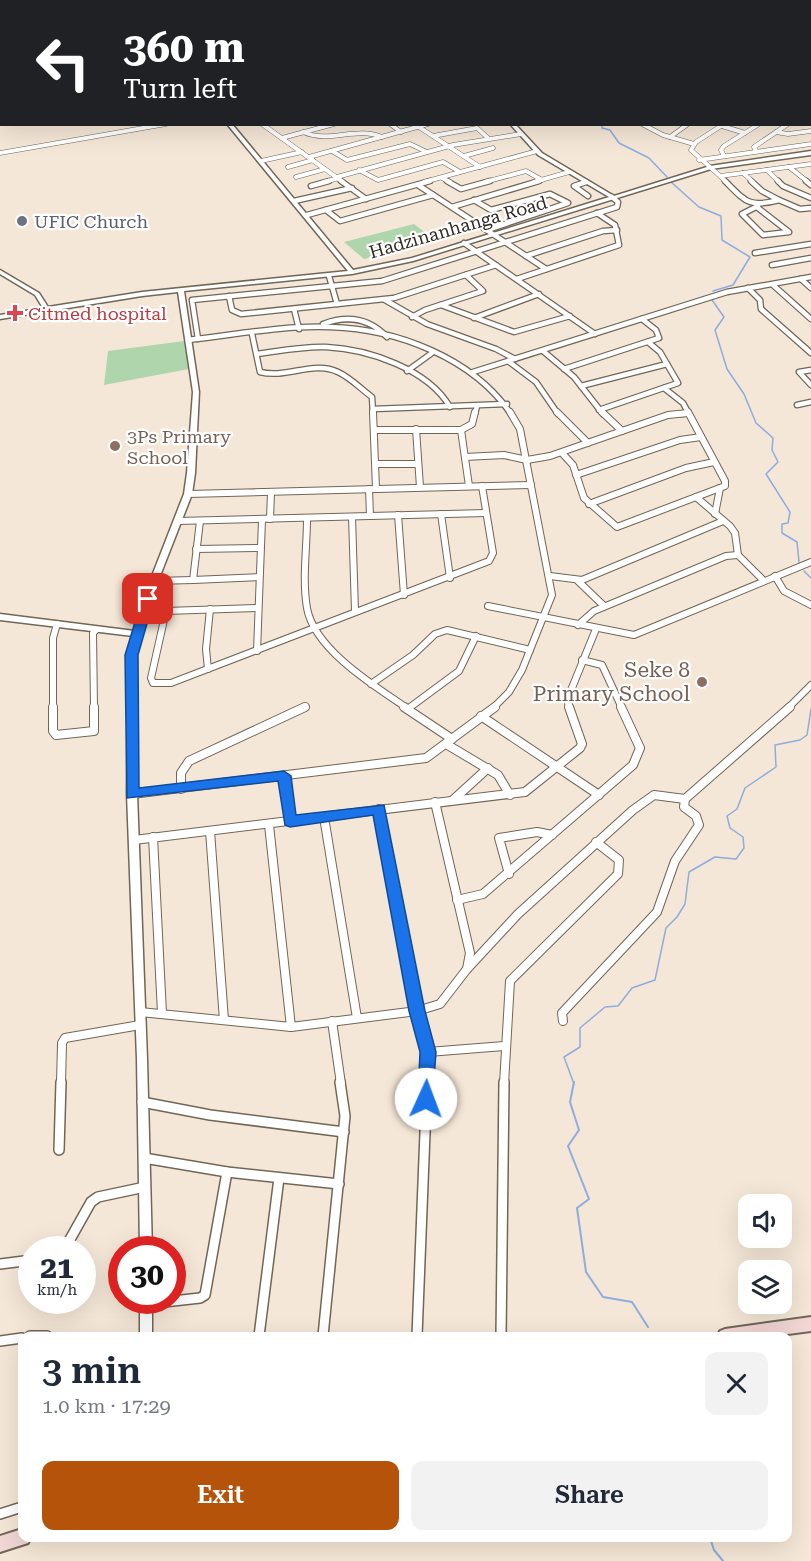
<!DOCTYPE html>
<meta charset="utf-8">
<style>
:root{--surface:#fff;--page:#f2f2f3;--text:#1f2937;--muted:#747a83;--accent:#b45309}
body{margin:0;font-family:"Roboto Serif",serif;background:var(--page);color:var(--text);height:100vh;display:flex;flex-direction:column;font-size:22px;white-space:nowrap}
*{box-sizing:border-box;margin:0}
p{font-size:20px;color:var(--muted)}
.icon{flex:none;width:33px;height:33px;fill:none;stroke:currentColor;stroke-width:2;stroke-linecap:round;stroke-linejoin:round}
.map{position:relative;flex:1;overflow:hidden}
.details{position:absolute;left:18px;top:1332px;width:774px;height:210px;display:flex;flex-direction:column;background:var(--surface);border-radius:12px;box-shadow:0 6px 24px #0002}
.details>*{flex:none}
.guide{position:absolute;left:0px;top:0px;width:812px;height:126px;box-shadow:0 6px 24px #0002;background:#202124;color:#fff;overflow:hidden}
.buttons{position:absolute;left:738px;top:1194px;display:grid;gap:12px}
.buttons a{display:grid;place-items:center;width:54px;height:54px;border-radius:12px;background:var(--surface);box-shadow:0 6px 24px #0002;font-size:30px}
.speed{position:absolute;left:18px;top:1236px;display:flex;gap:12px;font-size:30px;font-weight:700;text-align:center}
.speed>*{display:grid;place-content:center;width:78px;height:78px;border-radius:50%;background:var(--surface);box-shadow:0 6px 24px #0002;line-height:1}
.speed small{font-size:15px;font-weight:400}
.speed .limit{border:9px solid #d22;background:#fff;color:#111}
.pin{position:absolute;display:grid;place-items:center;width:51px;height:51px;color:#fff;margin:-26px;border-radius:12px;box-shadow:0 3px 9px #0006}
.me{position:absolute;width:66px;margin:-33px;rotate:2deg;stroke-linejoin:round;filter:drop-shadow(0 0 4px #0008)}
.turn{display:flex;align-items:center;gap:21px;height:126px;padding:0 24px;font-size:27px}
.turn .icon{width:78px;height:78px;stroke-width:2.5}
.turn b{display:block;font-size:42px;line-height:51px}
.round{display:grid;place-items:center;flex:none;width:63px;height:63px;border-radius:12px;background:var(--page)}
.headline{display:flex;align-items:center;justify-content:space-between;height:102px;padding:0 24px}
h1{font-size:36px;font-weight:600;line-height:45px}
.button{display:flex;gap:12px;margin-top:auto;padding:12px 24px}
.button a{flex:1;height:69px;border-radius:12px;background:var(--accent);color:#fff;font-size:24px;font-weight:600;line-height:69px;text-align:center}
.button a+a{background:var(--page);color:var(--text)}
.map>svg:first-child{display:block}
.green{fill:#afd5ac}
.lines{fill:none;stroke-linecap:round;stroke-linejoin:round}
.stream-far1{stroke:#8cadde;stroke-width:1.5}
.stream{stroke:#8cadde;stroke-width:2}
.minor-far4-casing{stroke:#716657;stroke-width:5}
.minor-far3-casing{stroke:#716657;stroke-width:7}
.minor-far2-casing{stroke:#716657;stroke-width:8}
.minor-far1-casing{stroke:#716657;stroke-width:10}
.minor-casing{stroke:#716657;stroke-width:12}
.tertiary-casing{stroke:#716657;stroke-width:3}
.secondary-casing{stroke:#716657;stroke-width:4}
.minor-far4{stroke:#fff;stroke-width:4}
.minor-far3{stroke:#fff;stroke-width:4.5}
.minor-far2{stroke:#fff;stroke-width:6}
.minor-far1{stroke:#fff;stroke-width:8}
.minor{stroke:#fff;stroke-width:9}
.tertiary{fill:#fff;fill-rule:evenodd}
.secondary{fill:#f1d6d4;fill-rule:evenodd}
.route{fill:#1a73e8;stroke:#114b97;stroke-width:1.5}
.worship-dot{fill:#6b7280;stroke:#fff;stroke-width:2}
.health-dot{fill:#e0444e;stroke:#fff;stroke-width:2}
.education-dot{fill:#8d6e63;stroke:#fff;stroke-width:2}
.labels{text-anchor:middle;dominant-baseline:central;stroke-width:4.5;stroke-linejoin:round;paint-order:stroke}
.far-worship-label{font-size:18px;fill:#5b616d;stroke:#fff;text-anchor:start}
.far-street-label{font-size:18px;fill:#302b25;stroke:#fff}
.far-health-label{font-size:18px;fill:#be3a42;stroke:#fff;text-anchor:start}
.far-education-label{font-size:18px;fill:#785e54;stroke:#fff;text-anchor:start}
.education-label{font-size:21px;fill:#785e54;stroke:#fff;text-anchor:end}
</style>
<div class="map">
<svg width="811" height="1561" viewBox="0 0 811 1561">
<rect width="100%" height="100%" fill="#f5e7d7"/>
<g class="green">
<path d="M414,224L435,240L364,259L344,242Z"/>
<path d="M184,341L189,369L104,385L108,351Z"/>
</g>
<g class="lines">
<g class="stream-far1">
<path d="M602,124V128L610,130L619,143L649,158L667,177"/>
<path d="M671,182L699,207L721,216L722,240L750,257L733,285L713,291"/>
<path d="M712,300L724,317L715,330L727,369L744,394L756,423L773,438L772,450L778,462L766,474L790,512L788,523L782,524V533L797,542L799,562"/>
<path d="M804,571L811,578"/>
<path d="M574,1084L564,1057L580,1047V1028L605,1007L618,1006L632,988L655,980L666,928L677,917L685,904L689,872L715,857L736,859L744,848L743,837L730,828L727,816L737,809L745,788L776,767L775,745L800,740L807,735L811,709"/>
</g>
<g class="stream">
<path d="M574,1082L570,1102L579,1130L568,1146L589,1199L577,1208L586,1272L603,1297L632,1302L648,1327"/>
<path d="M710,1538L714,1550L723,1561"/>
</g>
<defs>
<g id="minor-far4">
<path d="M281,0L283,2"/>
<path d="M308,0L310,2"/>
<path d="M367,0L369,2"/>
<path d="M420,0L422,2"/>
<path d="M653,0L658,2"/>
<path d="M747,0L751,2"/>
<path d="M176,2L187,0"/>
<path d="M240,2L248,0"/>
<path d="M328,2L338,0"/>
<path d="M597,2L601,0"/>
<path d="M624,2L628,0"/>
<path d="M703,2L706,0"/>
<path d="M262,124L343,182"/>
<path d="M390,124L401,132"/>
<path d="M642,124L663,135L694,144"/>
<path d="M724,124L696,142L691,150L720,176L811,164"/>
<path d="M722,126L745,133"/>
<path d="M419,127L480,167"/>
<path d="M303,132C330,144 355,126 382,137"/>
<path d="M776,132L788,134L811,131"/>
<path d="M433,136L477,128L488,138"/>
<path d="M670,137L688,124"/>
<path d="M282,138L334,124"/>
<path d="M332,151L347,160L410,144L427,152"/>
<path d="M756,151L754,147L788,124"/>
<path d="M0,153L166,124"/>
<path d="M464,156L493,148"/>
<path d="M724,156L721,150L724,146L759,124"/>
<path d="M309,157L428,124"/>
<path d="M699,160L811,144"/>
<path d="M261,161L302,152"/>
<path d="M288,167L313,160"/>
<path d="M789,167L808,182"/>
<path d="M359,170L378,180L443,162L460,172"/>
<path d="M767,170L779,182"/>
<path d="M743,173L753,182"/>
<path d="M720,176L726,182"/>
<path d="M296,177L325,169"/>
<path d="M337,177L453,145L521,134"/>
<path d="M442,178L450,182"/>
<path d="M324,182L339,178"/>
<path d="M424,182L537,151"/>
<path d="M485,182L526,171L542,180"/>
<path d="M534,182L569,172"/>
</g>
<g id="minor-far3">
<path d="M341,181L366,199"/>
<path d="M447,181L461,189L490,181"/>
<path d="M725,181C746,202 749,208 779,200L762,191L751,181"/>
<path d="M778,181L783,186L811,198"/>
<path d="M806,181L811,185"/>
<path d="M586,182L574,186L588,196"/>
<path d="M418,185L546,269"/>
<path d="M311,186L329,181"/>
<path d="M474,200L491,210L550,194L568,203L487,230"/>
<path d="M779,200L800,209L811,208"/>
<path d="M294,201L352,188"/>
<path d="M758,206L742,214L763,235L789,232L758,208"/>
<path d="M452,207L539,181"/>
<path d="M326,210L340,221L433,195"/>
<path d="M307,215L430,181"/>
<path d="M464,243L595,334"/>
<path d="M755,253L811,244"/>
<path d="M526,256L603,231L617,230"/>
<path d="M772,265L811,258"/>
<path d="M329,276L337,304"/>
<path d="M517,279L619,245L615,225L597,213"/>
<path d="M801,279L811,288"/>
<path d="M773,285L811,319"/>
<path d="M748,288L760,300L761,309L811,353"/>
<path d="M229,296L232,310L241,314L394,298L496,265"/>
<path d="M385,300L427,324L496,349L515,359"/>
<path d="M441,305L514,332L570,316"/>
<path d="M294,309L299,329"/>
<path d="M412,317L425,310L483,291L466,275"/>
<path d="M474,318L539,294"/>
<path d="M323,324C347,315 369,318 387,337"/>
<path d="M252,334L260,372C286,379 314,360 338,372C351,378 361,389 372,397L373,414"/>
<path d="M198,339L192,300L382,281L617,207L618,202L612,197"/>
<path d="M188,340C235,335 283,325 330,327C397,329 473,358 511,414"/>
<path d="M543,351L574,377L603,414"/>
<path d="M257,354C280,351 303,346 326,347C368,349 428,369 450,407"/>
<path d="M508,361L536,382L558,414"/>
<path d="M564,369L659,338L656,330L642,319"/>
<path d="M811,370L799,372L811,385"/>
<path d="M407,371L432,353"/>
<path d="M473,372L727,292L811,277"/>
<path d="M581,386L667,364"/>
<path d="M664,388L683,403L689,414"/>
<path d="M797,405L811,402"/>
<path d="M373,409L507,404"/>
<path d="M599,410L678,383L660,352L648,342"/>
<path d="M475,414L477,406"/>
<path d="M681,414L688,413"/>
</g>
<g id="minor-far2">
<path d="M373,412L376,489"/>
<path d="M557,412L588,443"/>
<path d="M602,412L622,431"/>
<path d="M416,429L420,487"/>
<path d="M374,430H461L472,424L475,412"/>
<path d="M461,430L469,486"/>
<path d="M562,453L573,465L584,498L617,527L725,486V481L688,412"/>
<path d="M465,457L504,455L527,460L550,456L668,415L688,413"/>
<path d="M377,464H418"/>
<path d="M576,475L680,440L701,437"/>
<path d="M369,489L370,516"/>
<path d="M188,494L531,485"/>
<path d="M696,497L730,526L735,533L738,555L764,581"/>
<path d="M589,504L686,468L714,462"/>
<path d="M441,514L450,578"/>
<path d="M715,514L720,488"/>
<path d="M398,515L404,595"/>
<path d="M352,517L355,611"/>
<path d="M270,519L271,492"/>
<path d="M307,519C307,548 302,579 307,608C314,649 374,686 407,708"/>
<path d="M178,521L486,513"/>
<path d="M200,521L193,580L259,577"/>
<path d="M196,549L260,548"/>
<path d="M550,576L582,580L723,521"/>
<path d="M775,576L784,591L811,605"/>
<path d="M154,581L193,580"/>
<path d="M578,581L604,606"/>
<path d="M488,606L634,635L811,562"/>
<path d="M257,608L166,611L151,678L153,683H171L489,561L493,553L482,486"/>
<path d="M578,625L594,611L726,556L738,555"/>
<path d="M257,651L262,520"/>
<path d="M582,660L602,665L622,708"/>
<path d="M208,669L206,649L210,609"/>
<path d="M371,684L413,655L435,634L447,630L530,650"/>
<path d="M53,708V638L57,624"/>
<path d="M94,708L93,633L96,630"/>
<path d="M302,708L305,707"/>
<path d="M409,708L459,671L476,636"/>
<path d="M493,708L509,692L522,670L552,595L520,429L510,412"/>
<path d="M570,708L567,700L596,629"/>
<path d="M788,708L811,685"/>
</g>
<g id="minor-far1">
<path d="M53,707V731L56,735L94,731V707"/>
<path d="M404,707L452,739"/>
<path d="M481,716L599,795"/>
<path d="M446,744L498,775L510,795"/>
<path d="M284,776L290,821"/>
<path d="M181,789V773L189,761L305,707"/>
<path d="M132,794L426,758L495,707"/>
<path d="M453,800L488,768"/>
<path d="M379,809L417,1011L428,1052L427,1084"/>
<path d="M324,817L357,1018"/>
<path d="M269,825L291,1027"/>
<path d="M210,831L224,1020"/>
<path d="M153,837L162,1013"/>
<path d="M134,840L525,792L580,748L582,744L569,707"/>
<path d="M509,874L499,838L537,832L552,835"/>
<path d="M457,900L483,894L633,765L640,748L621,707"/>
<path d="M467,969L518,914L633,810L654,795L685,799L790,707"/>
<path d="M140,1012L291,1027L417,1011L440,1004L467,969L470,953L435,802"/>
<path d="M332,1021L341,1084"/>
<path d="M563,1021L562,1013L657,912L675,861L699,825L696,816L684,807L685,799"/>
<path d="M428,1052L504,1046"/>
<path d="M61,1084L62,1043L65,1038L140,1025"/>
<path d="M504,1084L510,981L618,874L619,860L596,842"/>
</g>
<g id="minor">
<path d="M142,1102L210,1115L344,1132"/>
<path d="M59,1150L61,1082"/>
<path d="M144,1158L227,1172L339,1184"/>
<path d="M64,1250L91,1202L98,1197L145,1187"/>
<path d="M0,1264L32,1260"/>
<path d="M146,1304L200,1298L205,1295L227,1172"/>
<path d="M30,1336H47"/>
<path d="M259,1336L279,1178"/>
<path d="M323,1336L345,1116L340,1082"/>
<path d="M417,1336L427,1082"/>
<path d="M501,1336L504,1082"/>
<path d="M0,1341L22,1338"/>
<path d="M0,1514L22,1507"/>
</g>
<g id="tertiary">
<path d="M384,0H388L389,2H385Z"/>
<path d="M436,0H444L441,2H430Z"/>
<rect x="0" y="72" width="2" height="3"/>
<path d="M227,124H232L353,270L412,258L609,197L538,155L510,124H515L542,153L614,196L710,166L811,151V155L711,169L413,261L352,274L184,291L199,392L195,473L192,494L158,581L136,655L137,794L147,1059L152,1250H140L137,1059L127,794L128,655L133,636L0,620V614L135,631L150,581L184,494L187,473L193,392L178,292L142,296L0,319V315L43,308L35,295L0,274V270L39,293L48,307L142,292L348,271Z"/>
<rect x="140" y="1300" width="12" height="36"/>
</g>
<g id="secondary">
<path d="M780,0H785L786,2H781Z"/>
<path d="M810,23L811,24V28L810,27Z"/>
<path d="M811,1317V1331L773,1336H718L720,1331L725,1329Z"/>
<path d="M22,1529V1538H30L28,1543L0,1552V1536Z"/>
</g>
</defs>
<use href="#minor-far4" class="minor-far4-casing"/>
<use href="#minor-far3" class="minor-far3-casing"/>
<use href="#minor-far2" class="minor-far2-casing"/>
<use href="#minor-far1" class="minor-far1-casing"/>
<use href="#minor" class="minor-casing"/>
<use href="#tertiary" class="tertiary-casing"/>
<use href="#secondary" class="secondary-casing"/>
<use href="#minor-far4" class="minor-far4"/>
<use href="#minor-far3" class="minor-far3"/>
<use href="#minor-far2" class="minor-far2"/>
<use href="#minor-far1" class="minor-far1"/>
<use href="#minor" class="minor"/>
<use href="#tertiary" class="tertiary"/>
<use href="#secondary" class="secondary"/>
</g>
<path class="route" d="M148,595L154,599L138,655L139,788L284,771L291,776L296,815L384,805L425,1011L436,1052L432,1105L426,1107L420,1105L418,1099L420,1052L409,1011L373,815L290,827L285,825L278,781L127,798L125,655L142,599Z"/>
<circle class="worship-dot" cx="22" cy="221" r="6"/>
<path class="health-dot" d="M12 304h6v6h6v6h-6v6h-6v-6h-6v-6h6z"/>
<g class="education-dot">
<circle cx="115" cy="446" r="6"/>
<circle cx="702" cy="682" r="6"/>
</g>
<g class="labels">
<g class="far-worship-label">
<text x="34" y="221">UFIC Church</text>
</g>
<g class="far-street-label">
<text transform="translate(458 227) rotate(-16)">Hadzinanhanga Road</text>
</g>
<g class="far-health-label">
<text x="28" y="313">Citmed hospital</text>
</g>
<g class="far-education-label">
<text x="127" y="436">3Ps Primary<tspan x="127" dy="21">School</tspan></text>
</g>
<g class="education-label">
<text x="690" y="670">Seke 8<tspan x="690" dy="24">Primary School</tspan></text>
</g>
</g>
</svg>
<div class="buttons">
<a><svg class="icon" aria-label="sound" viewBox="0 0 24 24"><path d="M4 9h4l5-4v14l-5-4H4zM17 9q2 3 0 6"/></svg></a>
<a><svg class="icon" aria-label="layers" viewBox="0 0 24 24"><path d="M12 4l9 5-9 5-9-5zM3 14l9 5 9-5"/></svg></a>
</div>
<div class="speed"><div>21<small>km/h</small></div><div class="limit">30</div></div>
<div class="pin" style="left:148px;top:599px;background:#d93025"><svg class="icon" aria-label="arrive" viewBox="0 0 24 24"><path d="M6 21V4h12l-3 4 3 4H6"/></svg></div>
<svg class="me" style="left:426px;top:1099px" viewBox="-20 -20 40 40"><circle r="19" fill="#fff"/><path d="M0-13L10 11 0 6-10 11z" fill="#1a73e8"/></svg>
<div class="guide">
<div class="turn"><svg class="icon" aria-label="left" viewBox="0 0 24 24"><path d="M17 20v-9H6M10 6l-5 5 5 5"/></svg><div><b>360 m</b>Turn left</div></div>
</div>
<section class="details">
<div class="headline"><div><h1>3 min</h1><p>1.0 km · 17:29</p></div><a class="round"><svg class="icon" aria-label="close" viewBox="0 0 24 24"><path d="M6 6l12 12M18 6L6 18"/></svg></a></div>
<div class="button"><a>Exit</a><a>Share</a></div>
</section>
</div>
